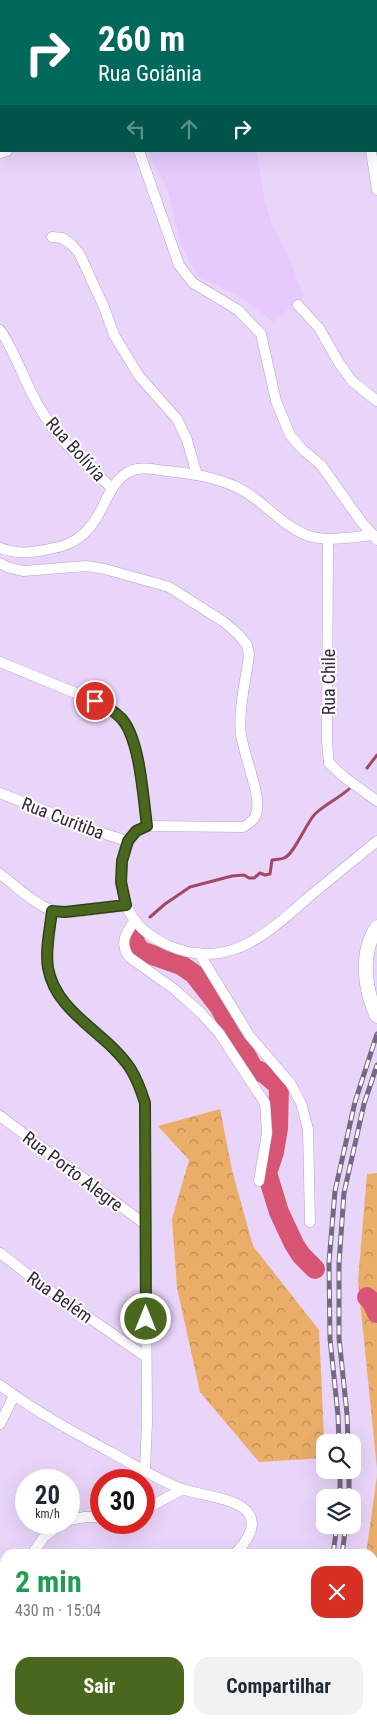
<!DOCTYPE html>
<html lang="pt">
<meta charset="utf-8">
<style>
:root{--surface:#fff;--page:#f2f2f3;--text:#1f2937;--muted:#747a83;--accent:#49681d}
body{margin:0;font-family:"Roboto Condensed",sans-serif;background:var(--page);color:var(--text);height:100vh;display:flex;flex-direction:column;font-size:19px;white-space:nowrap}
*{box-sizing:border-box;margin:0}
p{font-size:16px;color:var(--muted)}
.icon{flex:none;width:28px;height:28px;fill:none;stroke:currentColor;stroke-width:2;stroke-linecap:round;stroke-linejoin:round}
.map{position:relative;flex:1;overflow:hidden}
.sheet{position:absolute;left:0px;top:1549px;width:378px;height:176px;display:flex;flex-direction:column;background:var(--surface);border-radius:15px 15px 0 0;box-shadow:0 5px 20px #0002}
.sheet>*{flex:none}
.top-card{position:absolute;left:0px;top:0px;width:378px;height:152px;box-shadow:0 5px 20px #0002;background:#00695c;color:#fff;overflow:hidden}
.controls{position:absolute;left:316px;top:1434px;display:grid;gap:10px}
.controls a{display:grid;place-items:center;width:45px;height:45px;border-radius:10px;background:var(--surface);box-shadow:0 5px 20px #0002;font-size:25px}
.speed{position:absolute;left:15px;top:1469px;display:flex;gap:10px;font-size:25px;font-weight:700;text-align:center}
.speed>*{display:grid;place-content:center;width:65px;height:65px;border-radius:50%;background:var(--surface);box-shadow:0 5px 20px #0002;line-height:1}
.speed small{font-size:12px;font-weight:400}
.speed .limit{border:8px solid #d22;background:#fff;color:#111}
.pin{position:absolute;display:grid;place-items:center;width:42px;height:42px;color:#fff;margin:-21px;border:2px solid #fff;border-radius:50%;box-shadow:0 1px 5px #0007}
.me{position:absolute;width:55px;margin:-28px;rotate:0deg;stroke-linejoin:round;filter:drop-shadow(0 0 4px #0008)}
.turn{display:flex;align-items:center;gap:18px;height:105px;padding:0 15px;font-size:22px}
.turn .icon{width:65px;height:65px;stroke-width:2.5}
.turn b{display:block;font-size:35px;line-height:42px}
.lanes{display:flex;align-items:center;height:48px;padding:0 15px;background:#0003;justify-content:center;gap:25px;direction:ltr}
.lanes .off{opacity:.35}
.round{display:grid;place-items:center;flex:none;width:52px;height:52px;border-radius:15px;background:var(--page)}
.overview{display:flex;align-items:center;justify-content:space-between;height:85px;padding:0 15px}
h1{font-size:30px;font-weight:700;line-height:38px;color:#1e9e55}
.action{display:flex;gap:10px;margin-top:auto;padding:10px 15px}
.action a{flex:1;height:58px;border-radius:15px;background:var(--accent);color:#fff;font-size:20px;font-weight:700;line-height:58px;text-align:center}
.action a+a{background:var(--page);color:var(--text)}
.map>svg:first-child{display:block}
.built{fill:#e6cafe}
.forest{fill:url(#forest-crowns)}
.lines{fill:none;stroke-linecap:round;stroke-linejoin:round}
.stream{stroke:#a54761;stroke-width:3}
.river{stroke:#d75472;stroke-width:20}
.minor-casing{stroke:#b8a0cc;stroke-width:11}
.secondary-casing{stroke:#b8a0cc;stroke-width:15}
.minor{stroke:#fff;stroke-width:10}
.secondary{stroke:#fff;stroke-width:14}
.rail-casing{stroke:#756880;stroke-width:5}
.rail{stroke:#fff;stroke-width:3;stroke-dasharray:9;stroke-linecap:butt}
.route-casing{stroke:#2f4413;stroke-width:12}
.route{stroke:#49681d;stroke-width:9}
.labels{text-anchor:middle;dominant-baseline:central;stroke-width:4;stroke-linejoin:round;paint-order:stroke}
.street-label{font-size:18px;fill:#312839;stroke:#fff}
</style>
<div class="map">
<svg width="377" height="1724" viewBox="0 0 377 1724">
<defs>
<pattern id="forest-crowns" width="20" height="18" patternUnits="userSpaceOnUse" patternTransform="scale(1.25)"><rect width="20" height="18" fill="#eaae69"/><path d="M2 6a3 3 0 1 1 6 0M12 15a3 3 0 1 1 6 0" fill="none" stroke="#be8e57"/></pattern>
</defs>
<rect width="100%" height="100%" fill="#e9d5fa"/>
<path class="built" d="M148,151H256L265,201L274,230L284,247L304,296L274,322L239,296L198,277L181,245L167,188Z"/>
<g class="forest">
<path d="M16,0H117L17,1Z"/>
<path d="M220,1109L232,1170L253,1246L319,1330L325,1458L259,1462L200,1392L177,1288L172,1219L189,1160L158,1126Z"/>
<path d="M377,1173V1469L358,1281L367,1174Z"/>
<path d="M377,1476V1724H307L309,1720H372V1554H366Z"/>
</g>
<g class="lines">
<g class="stream">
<path d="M367,768L377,755"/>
<path d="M150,917L165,904L190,887L232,876L244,875L249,878H254L260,873L265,875L270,874L272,860C276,859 280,860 284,858C294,855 306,823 315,814C325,804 338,799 349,789"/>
</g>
<g class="river">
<path d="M135,934L134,938L136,945L141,951L181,965L194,974L219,1006L253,1068L265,1074L279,1086L278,1128L274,1152L267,1173L279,1212L294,1244L301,1255L315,1269"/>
<path d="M367,1297L372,1302L377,1313"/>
<path d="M372,1656L377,1631"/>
<path d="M236,1724L240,1720"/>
<path d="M347,1724L350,1720"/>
</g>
<defs>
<g id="minor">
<path d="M319,0V1"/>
<path d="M146,1V0"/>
<path d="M0,19L1,20"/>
<path d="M139,151L179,265L193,283L238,310L261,334L276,401L290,435L303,450L321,465L360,520L377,540"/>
<path d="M371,151L377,190"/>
<path d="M0,153L7,151"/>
<path d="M52,237L62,238L71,244L79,253L104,307L114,335L139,376L177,419L187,440L197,475"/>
<path d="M298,305L319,328L339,363L352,381L377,401"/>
<path d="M0,330C16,353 24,381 38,405C56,438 85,463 112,488"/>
<path d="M328,539L327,742L329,763L344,777L377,801"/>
<path d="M0,548C16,554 29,553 45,550C53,548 63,547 70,543C81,538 91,527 97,517C107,500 115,473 137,469C147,467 157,470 167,471C197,474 229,479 253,497C271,510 288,529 309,536C330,542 352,537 374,535"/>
<path d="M0,563L7,567L23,571L87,566L105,569L169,587L224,622L238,634L247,645L249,655C246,680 238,709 241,735C244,755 260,793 257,810C256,819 250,823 243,827L147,826C129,834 122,847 122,868C121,880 122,893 126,905C141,941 188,960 225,952C258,944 285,918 310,896C332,878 355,859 377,841"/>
<path d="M0,662L95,701C105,705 113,710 121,718C141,739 143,797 147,826"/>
<path d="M0,793L96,831L127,841"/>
<path d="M0,874C15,885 35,905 52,910C67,916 109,907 126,905"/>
<path d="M52,911C50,929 45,950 48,968C56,1013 106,1032 130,1068C137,1079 141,1090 145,1103L147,1422L145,1470"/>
<path d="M135,920C126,933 119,942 129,957L174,989L200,1012L219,1033L265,1103L267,1133L259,1181"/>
<path d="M199,953L249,1035L291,1084L301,1103L308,1129L310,1222"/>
<path d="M0,1116L146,1225"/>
<path d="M0,1253L39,1283L146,1357"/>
<path d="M0,1385C36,1412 75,1433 114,1454C136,1466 159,1480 182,1489C198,1495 240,1498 249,1514C258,1528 244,1544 235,1554"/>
<path d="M0,1424L14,1396"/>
<path d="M144,1510L183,1489"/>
<path d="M69,1520L85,1517H101"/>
<path d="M32,1554L44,1537L63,1522"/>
<path d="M0,1596L5,1590"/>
<path d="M0,1715L5,1714"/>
</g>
<path id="secondary" d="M377,927C360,953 364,989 377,1016"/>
</defs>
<use href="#minor" class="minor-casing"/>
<use href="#secondary" class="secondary-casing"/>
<use href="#minor" class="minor"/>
<use href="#secondary" class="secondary"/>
<defs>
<g id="rail">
<path d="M339,1442L338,1415L330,1339L329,1262L335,1191L355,1102L377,1034"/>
<path d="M348,1442L347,1414L339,1338V1263L344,1193L364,1104L377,1065"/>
<path d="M340,1470V1498"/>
<path d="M349,1470V1498"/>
<path d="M333,1554L337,1525"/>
<path d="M342,1554L346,1525"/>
<path d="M281,1724L283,1720"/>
<path d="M291,1724L293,1720"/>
</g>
</defs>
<use href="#rail" class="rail-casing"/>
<use href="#rail" class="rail"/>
</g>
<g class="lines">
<defs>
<path id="route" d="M95,701C105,705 113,710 121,718C140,738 143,797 147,826L136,831L128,841L122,861L121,882L126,905L65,912L52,911C50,929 45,950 48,968C56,1013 106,1032 130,1068C137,1079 141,1090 145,1103L146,1319"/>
</defs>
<use href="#route" class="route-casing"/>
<use href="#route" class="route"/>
</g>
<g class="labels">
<g class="street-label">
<text transform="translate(76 449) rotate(48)">Rua Bolívia</text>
<text transform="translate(328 682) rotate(-90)">Rua Chile</text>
<text transform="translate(63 818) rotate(21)">Rua Curitiba</text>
<text transform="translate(73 1171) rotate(37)">Rua Porto Alegre</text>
<text transform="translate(60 1297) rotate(35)">Rua Belém</text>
</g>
</g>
</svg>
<div class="controls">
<a><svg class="icon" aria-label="search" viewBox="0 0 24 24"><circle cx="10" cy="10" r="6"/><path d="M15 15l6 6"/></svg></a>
<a><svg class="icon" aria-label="layers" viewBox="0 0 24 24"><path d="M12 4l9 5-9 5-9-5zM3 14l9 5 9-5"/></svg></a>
</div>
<div class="speed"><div>20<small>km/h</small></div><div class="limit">30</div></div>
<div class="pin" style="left:95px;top:701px;background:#d93025"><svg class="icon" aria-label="arrive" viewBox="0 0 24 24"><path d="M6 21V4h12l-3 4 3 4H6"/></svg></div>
<svg class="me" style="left:146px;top:1319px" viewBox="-20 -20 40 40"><circle r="17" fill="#49681d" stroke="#fff" stroke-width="3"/><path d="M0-11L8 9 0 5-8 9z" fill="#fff"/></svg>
<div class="top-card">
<div class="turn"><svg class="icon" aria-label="right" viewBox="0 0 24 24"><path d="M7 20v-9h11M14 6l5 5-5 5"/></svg><div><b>260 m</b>Rua Goiânia</div></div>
<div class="lanes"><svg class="icon off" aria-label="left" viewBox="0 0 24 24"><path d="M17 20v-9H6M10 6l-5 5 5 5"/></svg><svg class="icon off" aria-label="ahead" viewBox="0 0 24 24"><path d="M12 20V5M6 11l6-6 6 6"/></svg><svg class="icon" aria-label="right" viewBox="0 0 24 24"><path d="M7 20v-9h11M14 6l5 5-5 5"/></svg></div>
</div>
<section class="sheet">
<div class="overview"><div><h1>2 min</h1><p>430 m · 15:04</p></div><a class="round" style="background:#d93025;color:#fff"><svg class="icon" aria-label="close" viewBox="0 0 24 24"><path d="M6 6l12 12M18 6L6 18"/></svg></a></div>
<div class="action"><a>Sair</a><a>Compartilhar</a></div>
</section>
</div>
